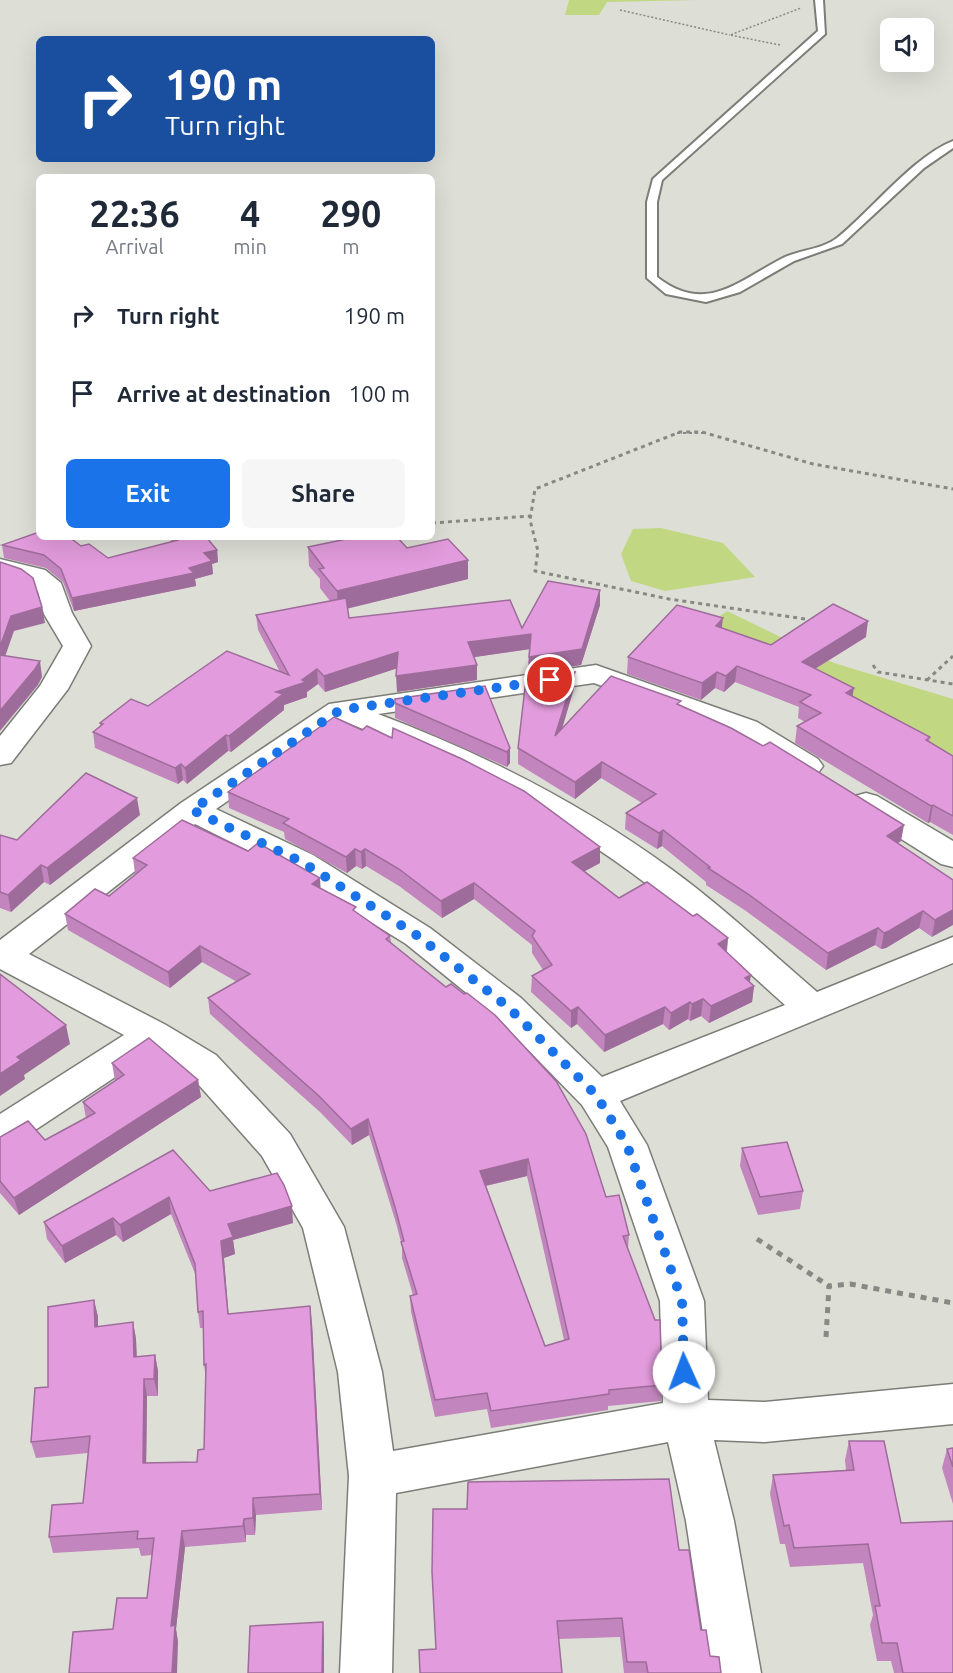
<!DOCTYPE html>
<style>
:root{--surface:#fff;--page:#f6f6f7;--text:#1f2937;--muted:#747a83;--accent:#1a73e8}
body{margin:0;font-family:Ubuntu,sans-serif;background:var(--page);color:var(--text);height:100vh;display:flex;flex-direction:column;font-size:22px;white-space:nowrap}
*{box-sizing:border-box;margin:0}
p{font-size:20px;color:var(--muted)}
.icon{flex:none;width:33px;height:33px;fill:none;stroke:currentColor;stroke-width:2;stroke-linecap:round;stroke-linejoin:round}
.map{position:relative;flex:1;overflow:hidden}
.sheet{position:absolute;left:36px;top:174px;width:399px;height:366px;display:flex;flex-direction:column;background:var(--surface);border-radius:9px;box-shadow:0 6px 24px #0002}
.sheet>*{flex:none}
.top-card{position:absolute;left:36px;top:36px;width:399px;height:126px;border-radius:9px;box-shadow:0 6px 24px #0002;background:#1a4fa0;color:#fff;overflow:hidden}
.fabs{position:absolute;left:880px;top:18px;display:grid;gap:12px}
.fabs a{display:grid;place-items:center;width:54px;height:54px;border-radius:9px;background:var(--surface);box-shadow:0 6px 24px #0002;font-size:30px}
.pin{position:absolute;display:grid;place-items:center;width:51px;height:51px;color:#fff;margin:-26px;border:3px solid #fff;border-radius:50%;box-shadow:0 2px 6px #0007}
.me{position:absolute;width:66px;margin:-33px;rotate:358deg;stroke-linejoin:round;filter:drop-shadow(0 0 4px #0008)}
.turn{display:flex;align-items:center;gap:21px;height:126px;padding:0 30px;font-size:27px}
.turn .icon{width:78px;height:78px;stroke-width:2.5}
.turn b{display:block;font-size:42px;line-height:51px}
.eta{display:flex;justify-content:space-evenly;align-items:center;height:102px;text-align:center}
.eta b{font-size:36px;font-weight:600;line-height:42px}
.cta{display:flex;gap:12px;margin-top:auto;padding:12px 30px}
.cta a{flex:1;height:69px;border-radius:9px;background:var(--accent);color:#fff;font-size:24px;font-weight:600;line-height:69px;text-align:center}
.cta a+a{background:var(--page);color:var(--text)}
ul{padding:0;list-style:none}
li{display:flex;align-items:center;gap:18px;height:78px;padding:0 30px}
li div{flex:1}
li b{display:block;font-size:22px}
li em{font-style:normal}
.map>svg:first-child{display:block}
.green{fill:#c1d781}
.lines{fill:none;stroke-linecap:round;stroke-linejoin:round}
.service-casing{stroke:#7b7d77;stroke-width:4}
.minor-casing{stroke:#7b7d77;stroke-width:3}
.path-far3{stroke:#888984;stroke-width:1.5;stroke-dasharray:2 2;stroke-linecap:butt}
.path-far2{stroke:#888984;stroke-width:2;stroke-dasharray:3 3;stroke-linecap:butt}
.path-far1{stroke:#888984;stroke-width:3;stroke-dasharray:4 4;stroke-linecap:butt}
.path{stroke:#888984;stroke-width:5;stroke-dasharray:6 6;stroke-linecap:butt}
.service{fill:#fff;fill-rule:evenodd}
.minor{fill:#fff;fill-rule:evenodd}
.wall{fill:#c285bd;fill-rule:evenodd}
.shaded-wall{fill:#9e6c9a}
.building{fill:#e29bdc;stroke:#9e6c9a;stroke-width:1.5;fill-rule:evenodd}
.route{stroke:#1a73e8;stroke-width:10;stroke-dasharray:0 18}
</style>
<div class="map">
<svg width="953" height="1673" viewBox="0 0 953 1673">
<rect width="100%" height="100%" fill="#dddfd7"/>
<g class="green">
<path d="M569,0H697L607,2L599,15H565Z"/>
<path d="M661,528L723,543L755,577L665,591L631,581L621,554L633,529Z"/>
<path d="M727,611L834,663L953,699V771L706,626Z"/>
</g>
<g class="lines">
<defs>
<path id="service" d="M815,0H823L825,34L662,180L657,202V277C707,316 739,280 785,257C801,250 823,249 837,238C871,211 914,156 953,141V148L924,168L842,244L794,261L740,292L706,302L666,294L647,278V202L653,179L818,31Z"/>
<g id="minor">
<path d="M0,559L45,570L61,583L72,613L91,646L68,689L11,763L0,765V736L40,686L63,646L44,614L38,592L25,582L0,575Z"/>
<path d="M596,665L757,722L818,759L823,766L818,773L807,775L796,773L735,734L594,683L378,714C482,753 581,803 671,869C722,906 769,951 817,992L953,937V963L620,1101L647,1145L704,1301L708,1400L765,1402L953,1384V1424L765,1442L714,1440L734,1521L761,1673H709L686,1521L668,1442L396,1493L392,1673H340L349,1476L338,1372L303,1228L262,1156L190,1075L153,1052L14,1144L0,1148V1114L124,1035L0,969V940L181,803L329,704ZM343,721C452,763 555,814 648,885C696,922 740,965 785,1005L602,1077L521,998L430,928L313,855L216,809ZM195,824L289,871L406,944L495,1016L582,1105L608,1147L660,1301L663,1403L393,1451L382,1372L344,1227L290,1134L216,1055L166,1025L29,954Z"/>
<path d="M866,793L877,796L953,841V867L941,864L855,810L850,803L855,796Z"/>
</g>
</defs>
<use href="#service" class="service-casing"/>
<use href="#minor" class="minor-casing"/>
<g class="path-far3">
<path d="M620,10L730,35"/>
<path d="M780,45L730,35L801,8"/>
</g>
<path class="path-far2" d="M677,433H707"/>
<g class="path-far1">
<path d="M432,523L531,516"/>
<path d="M805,619L669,599L535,571L538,551L530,520L535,489L680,432H702L813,464L953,489"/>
<path d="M873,665L878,672L953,684"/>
<path d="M927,680L953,656"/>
</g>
<g class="path">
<path d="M757,1239L829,1286"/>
<path d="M826,1337L829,1286L850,1284L953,1303"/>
</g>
<use href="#service" class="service"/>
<use href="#minor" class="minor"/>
</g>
<g class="wall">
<path d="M171,537H206L217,550L218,562L212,564L213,574L195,579L196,586L74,611L63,582L46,568L4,558L2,545L81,546L108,558L171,542Z"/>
<path d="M308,547L407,548L468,579L348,608L349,618L522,628L600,605L581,665L528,673L529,649L474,657L477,680L397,692V668L325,692L318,684L307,692V697L284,705V710L231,752L228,751L187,784L183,780L178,784L95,748L93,732L100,726V723L148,706L280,672L258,630L256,615L330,601L320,588V579L309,566Z"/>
<path d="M722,628L771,645L866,637L815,669L853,696L930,737L929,742L953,756V835L930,822L928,823L795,743L797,726L805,722L798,718L799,707L735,682L724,692L715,688L701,700L627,674L628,657Z"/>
<path d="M574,688L562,729L681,706L901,841L898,843L953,880L932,937L919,928L886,948L881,949L875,945L826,970L746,911L706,885V882L662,846L657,849L625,829L626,813L642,803L601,778L575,799L518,764V748Z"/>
<path d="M395,703L510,748V763L507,767L395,718Z"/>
<path d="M228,792L600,847V863L585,871L619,898L693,916L728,938L727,952L750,982L754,986L752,1002L709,1023L701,1016L690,1021L688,1019L669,1030L663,1024L604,1052L577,1024L571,1028L531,992L532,976L543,970L532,953V945L474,899L442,918L399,886L366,866L362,869L356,866L347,873L285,839L284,832L229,808Z"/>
<path d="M140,815L50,885L44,882L11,912L0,908V835L17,840Z"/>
<path d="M133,858L321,888L356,912L390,936L391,942L606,1197L629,1235L628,1249L662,1385L661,1401L608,1406V1410L491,1428L487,1409L435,1417L411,1312L410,1296L413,1295L402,1258V1246L396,1223L369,1135L352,1145L320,1112L210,1014L208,998L237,982L202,962L170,988L68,930L65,914L109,896L135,874ZM527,1176L564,1340L545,1346L486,1186Z"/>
<path d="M112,1063L198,1080L201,1097L19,1215L0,1193V1137L45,1140L86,1118L83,1102L115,1081Z"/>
<path d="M742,1148L803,1191L800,1209L758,1215L740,1166Z"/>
<path d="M173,1150L210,1191L293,1223L233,1240L235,1254L224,1258L228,1314L312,1323L322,1510L256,1515L255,1535H246V1542L185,1547L176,1629L178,1642L113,1629L147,1598L152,1555L141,1556L139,1548L53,1553L49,1537L83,1503L88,1453L36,1458L31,1442L48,1387L94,1300L98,1317V1327L133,1322L136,1339L137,1357L155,1355L158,1371V1396H147L146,1463L197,1462L204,1449L206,1379L204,1365L203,1328H200L198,1312L196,1276L171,1214L123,1242L116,1235L65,1263L47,1239L44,1222Z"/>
<path d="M849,1441L901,1523L953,1673H894L891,1661H877L870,1625L873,1615L863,1563L790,1567L785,1544H780L770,1494L773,1475L846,1470L845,1460Z"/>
<path d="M953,1448V1504L942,1468L947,1449Z"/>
<path d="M679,1550L701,1630L710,1656L721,1673H624L620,1637L559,1639L436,1649L432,1572Z"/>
</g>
<g class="shaded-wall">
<path d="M217,550L218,562L212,564L213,574L195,579L196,586L74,611L72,598L189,568L204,553Z"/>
<path d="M468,560V579L338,611L337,591Z"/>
<path d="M600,590V605L581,665L528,673L529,657Z"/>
<path d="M42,607L45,623L14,631L0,671V647L11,616Z"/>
<path d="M723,618L721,634L716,626Z"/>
<path d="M868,621L866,637L800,678L802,662Z"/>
<path d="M531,634V649L468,658V642Z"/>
<path d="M398,652V668L325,692L324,676Z"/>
<path d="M40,661L42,677L38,685L0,731V711Z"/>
<path d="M477,665V680L397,692L396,676Z"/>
<path d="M737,666L735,682L724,692L726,676Z"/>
<path d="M317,669L318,684L307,692V697L284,705V710L231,752L229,736L276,692L302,680Z"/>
<path d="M575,672L574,688L555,752V736Z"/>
<path d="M717,672L715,688L701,700L702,683Z"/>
<path d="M854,688L851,704L846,693Z"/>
<path d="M226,735L228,751L187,784L185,768Z"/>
<path d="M510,748V763L507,767V752Z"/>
<path d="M602,762L601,778L575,799V782Z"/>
<path d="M181,764L183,780L178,784L175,768Z"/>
<path d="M137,798L140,815L50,885L47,868Z"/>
<path d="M933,805L930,822L928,823L931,806Z"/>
<path d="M904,825L901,841L884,852L887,836Z"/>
<path d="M663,830L662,846L657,849L659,833Z"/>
<path d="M600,847V863L572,878V862Z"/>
<path d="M355,849L356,866L347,873L346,857Z"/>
<path d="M365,849L366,866L362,869L361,852Z"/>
<path d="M41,865L44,882L11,912L8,895Z"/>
<path d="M320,878L321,894L312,884Z"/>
<path d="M474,883V899L442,918L441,901Z"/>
<path d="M953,910V925L932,937L935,920Z"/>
<path d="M923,911L919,928L886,948L881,949L884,933Z"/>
<path d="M878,928L875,945L826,970L828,953Z"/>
<path d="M728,938L726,955L718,944Z"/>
<path d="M200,946L202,962L170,988L168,972Z"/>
<path d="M751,975L749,988L754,986L752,1002L709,1023L711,1006L745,978Z"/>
<path d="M703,999L701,1016L690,1021L692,1004Z"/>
<path d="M690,1002L688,1019L669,1030L671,1013Z"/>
<path d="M578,1007L577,1024L571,1028V1011Z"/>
<path d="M665,1007L663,1024L604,1052L605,1035Z"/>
<path d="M66,1025L70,1044L24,1075L25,1079L0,1096V1074L17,1057Z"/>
<path d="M198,1080L201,1097L19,1215L14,1198Z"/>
<path d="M368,1119L369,1135L352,1145L351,1129Z"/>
<path d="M528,1159L527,1176L480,1187V1171Z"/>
<path d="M169,1197L171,1214L123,1242L120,1225Z"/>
<path d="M292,1206L293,1223L233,1240L235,1254L224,1258L230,1331L221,1241L228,1224Z"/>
<path d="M113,1218L116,1235L65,1263L62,1246Z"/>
<path d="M94,1300L98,1317V1344L95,1327Z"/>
<path d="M310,1306L312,1323L322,1510L320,1494Z"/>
<path d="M133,1322L136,1339L137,1374L134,1357Z"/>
<path d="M155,1355L158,1371V1396L154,1379Z"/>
<path d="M144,1379L147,1396L146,1479L143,1463Z"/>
<path d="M253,1498L256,1515L255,1535L253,1518Z"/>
<path d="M244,1519L246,1535V1542L243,1526Z"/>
<path d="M182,1531L185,1547L176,1629L178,1642L177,1673H172L171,1626Z"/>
<path d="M323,1622L324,1638V1673H322Z"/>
</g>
<g class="building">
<path d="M39,532V537H69L81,546L89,544L108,558L178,540L175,537H206L217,550L204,553L212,561L189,568L194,573L72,598L61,569L44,555L2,545Z"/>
<path d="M356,537H397L407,548L448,539L468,560L337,591L319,569L324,568L308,547Z"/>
<path d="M0,562L21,569L33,578L42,607L11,616L0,647Z"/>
<path d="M548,581L600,590L582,649L529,657L531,634L468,642L477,665L396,676L398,652L324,676L317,669L302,680L306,682L276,692L283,694L229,736L226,735L185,768L181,764L175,768L93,732L103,724L100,723L131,699L148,706L227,651L289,675L256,615L346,598L349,618L510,600L522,628Z"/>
<path d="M833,604L868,621L802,662L854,688L846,693L930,737L926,740L953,756V816L933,805L931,806L797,726L821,713L800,702L811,695L737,666L726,676L717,672L702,683L628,657L677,605L723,618L716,626L771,645Z"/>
<path d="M0,655L40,661L35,669L0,711Z"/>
<path d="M575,672L555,736L611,676L681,701L677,704L731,728L763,746L770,742L904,825L887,836L953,880V910L935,920L923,911L889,931L884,933L878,928L828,953L748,894L708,868L710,867L663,830L659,833L626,813L656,794L602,762L575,782L518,748L526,679Z"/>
<path d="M485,686L510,748L507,752L395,703V699Z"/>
<path d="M334,717L362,730L367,726L392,738L393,728L462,759L524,791L600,847L572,862L619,898L647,882L693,916L697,914L728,938L718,944L751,975L745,978L754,986L711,1006L703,999L692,1004L690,1002L671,1013L665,1007L605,1035L578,1007L571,1011L532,976L552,965L532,936L535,931L474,883L441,901L399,869L365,849L361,852L355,849L346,857L283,823L289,819L228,792Z"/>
<path d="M86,773L137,798L47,868L41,865L8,895L0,892V835L17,840Z"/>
<path d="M182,820L248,851L258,843L320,878L312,884L356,907L353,910L390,936L386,939L446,987L451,984L464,994L467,993L495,1015L556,1081L586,1134L606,1197L619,1195L629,1235L623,1236L655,1320H660L662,1385L609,1390V1394L491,1411L487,1393L435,1400L410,1296L417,1294L401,1242L404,1241L395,1207L368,1119L351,1129L319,1096L208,998L250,974L200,946L168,972L65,914L95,889L109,896L147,865L133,858ZM528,1159L569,1339L545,1346L480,1171Z"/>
<path d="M0,974L66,1025L17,1057L21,1060L0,1074Z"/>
<path d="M149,1038L198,1080L14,1198L0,1181V1137L28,1121L45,1140L95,1113L83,1102L124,1075L112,1063Z"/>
<path d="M787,1142L803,1191L760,1197L742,1148Z"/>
<path d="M173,1150L210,1191L277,1173L284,1185L292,1206L228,1224L233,1237L221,1241L228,1314L310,1306L320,1494L253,1498V1518L244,1519L243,1526L182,1531L171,1626L175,1625L172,1673H69L73,1632L113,1629L117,1598H147L154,1538L137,1539L138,1531L49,1537L52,1505L83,1503L90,1436L31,1442L35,1388L48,1387V1307L94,1300L95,1327L133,1322L134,1357L155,1355L154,1379H144L143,1463L197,1462L198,1450L204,1449L206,1364L204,1365L203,1311L198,1312L195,1264L169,1197L120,1225L113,1218L62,1246L44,1222Z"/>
<path d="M849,1441H884L901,1523L953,1521V1673H903L897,1643H882L875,1606H880L868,1544L794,1548L789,1525L784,1526L773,1475L854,1470Z"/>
<path d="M953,1448V1467L947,1449Z"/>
<path d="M669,1479L679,1550H689L701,1630H706L710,1656L719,1657L721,1673H648L646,1662H627L622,1618L557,1621L562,1673H420L419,1650L436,1649L432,1572L433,1509H467L468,1482Z"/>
<path d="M323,1622L322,1673H248L250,1626Z"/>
</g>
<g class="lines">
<path class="route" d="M550,680L340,710L192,810L302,862L418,936L508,1007L596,1095L627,1145L682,1301L684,1372"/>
</g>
</svg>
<div class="fabs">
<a><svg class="icon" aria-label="sound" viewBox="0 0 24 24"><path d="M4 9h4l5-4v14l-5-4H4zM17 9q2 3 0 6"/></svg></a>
</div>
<div class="pin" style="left:550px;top:680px;background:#d93025"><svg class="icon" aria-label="arrive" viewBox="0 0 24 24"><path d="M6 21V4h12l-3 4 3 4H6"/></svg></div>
<svg class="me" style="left:684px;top:1372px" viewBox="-20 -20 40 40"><circle r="19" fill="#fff"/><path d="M0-13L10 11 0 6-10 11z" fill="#1a73e8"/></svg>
<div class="top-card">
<div class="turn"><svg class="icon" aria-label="right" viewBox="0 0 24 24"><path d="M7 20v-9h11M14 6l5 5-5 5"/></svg><div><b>190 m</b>Turn right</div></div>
</div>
<section class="sheet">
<div class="eta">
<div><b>22:36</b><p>Arrival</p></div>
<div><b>4</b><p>min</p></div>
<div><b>290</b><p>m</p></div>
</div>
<ul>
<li><svg class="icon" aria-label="right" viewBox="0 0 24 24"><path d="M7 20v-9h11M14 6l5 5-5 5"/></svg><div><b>Turn right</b></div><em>190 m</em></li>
<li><svg class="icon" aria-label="arrive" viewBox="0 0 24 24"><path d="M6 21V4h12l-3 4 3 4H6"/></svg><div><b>Arrive at destination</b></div><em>100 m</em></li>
</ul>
<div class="cta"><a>Exit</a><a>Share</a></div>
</section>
</div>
